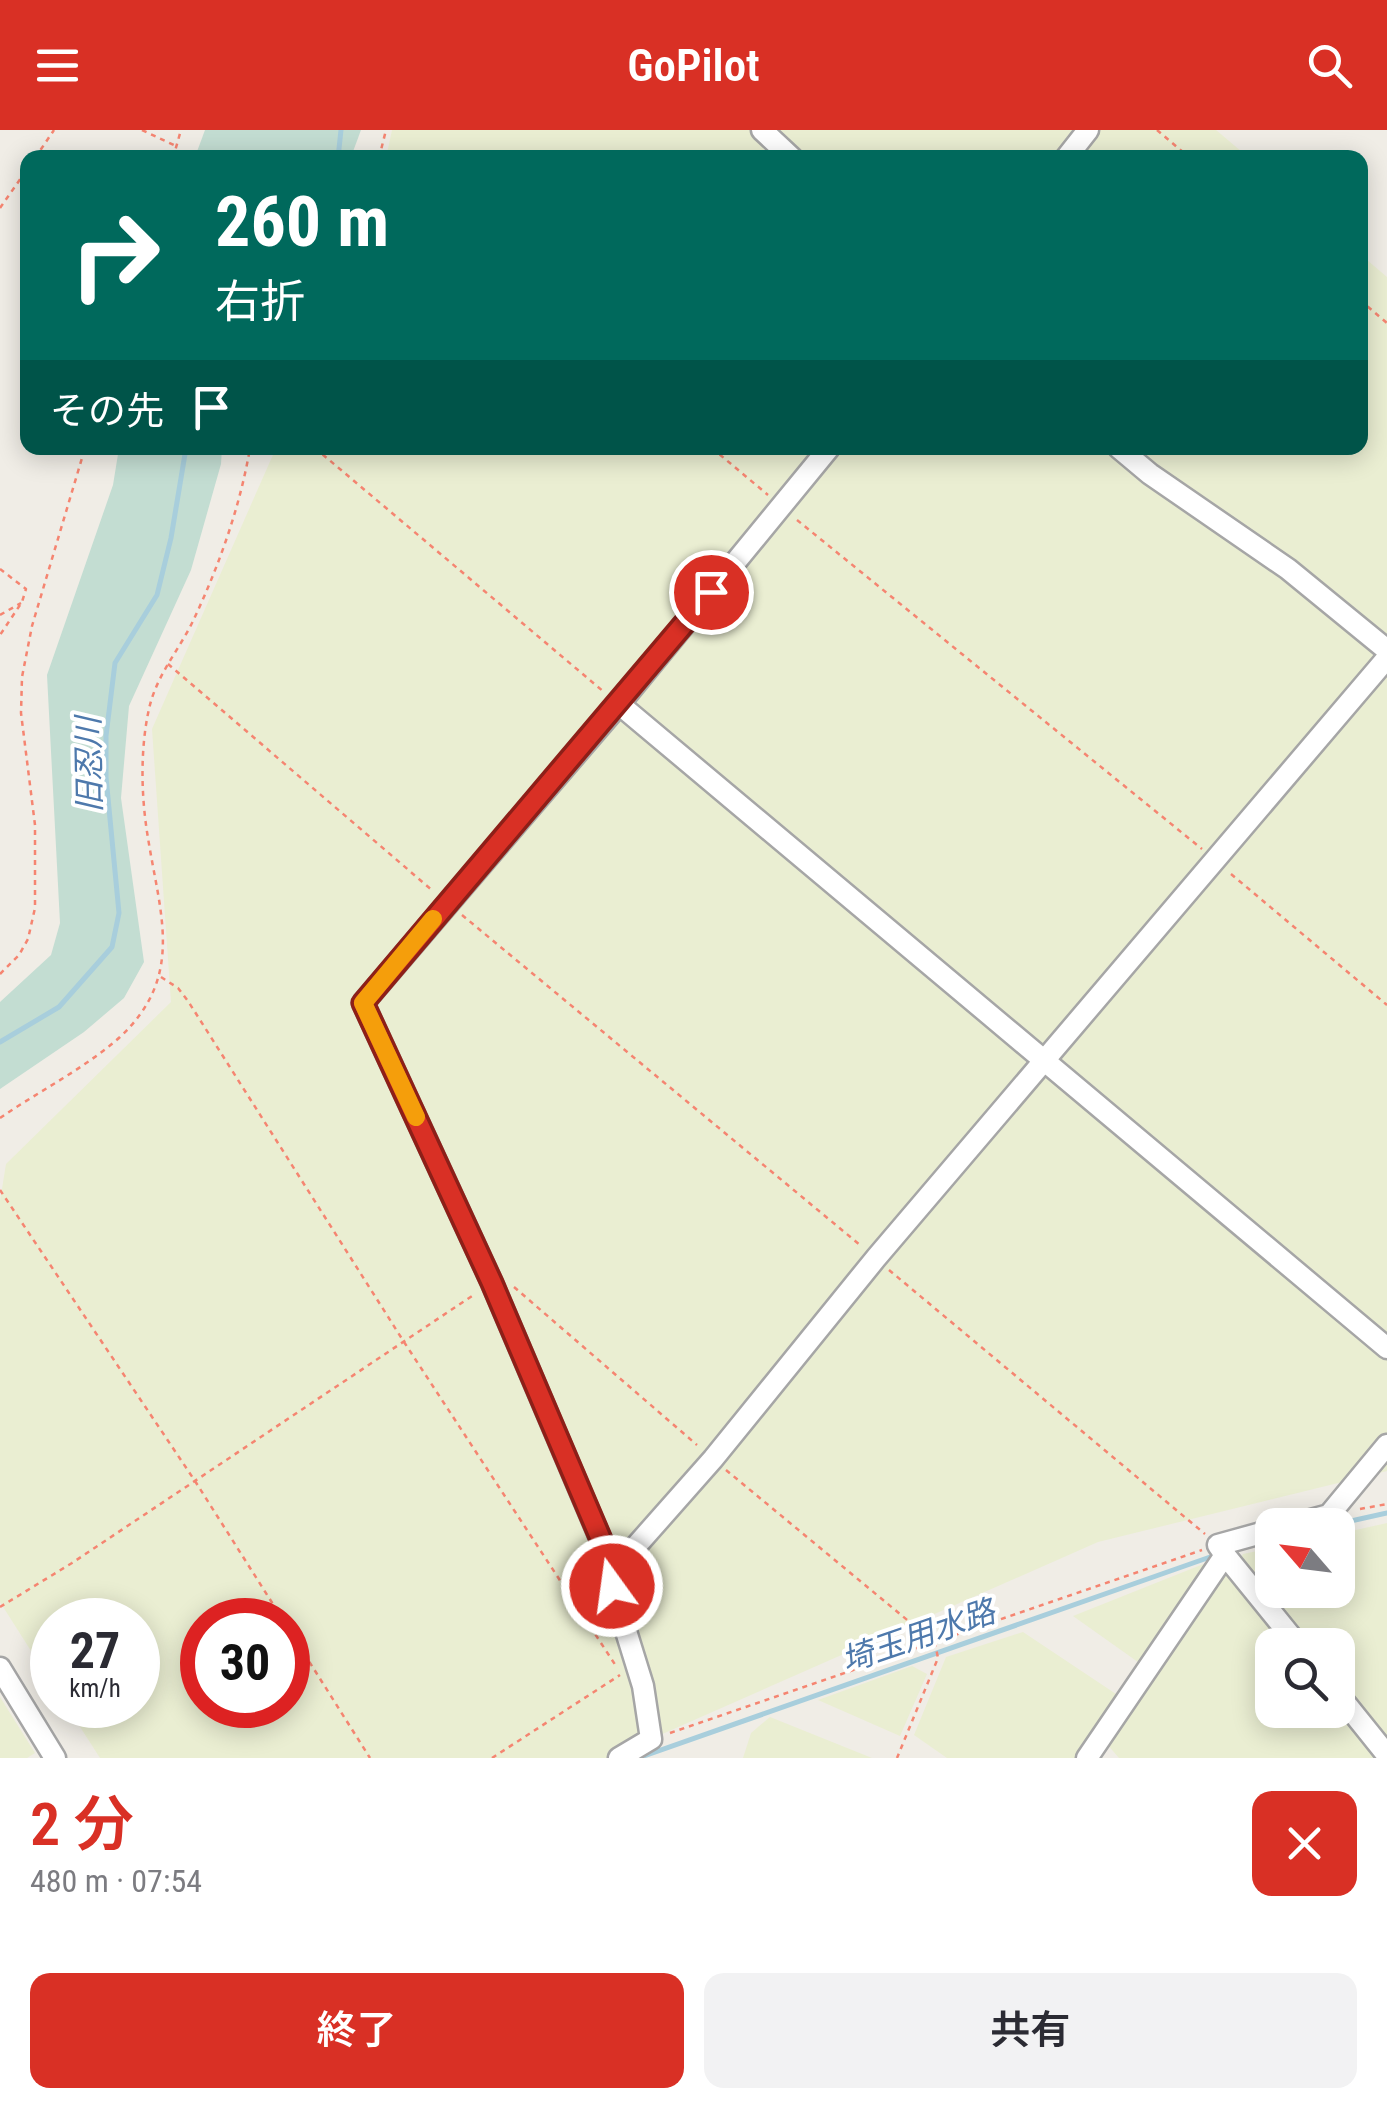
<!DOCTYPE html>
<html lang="ja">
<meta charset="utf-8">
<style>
:root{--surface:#fff;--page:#f2f2f3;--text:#2b2b33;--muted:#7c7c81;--accent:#d93025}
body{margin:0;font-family:"Roboto Condensed","Noto Sans JP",sans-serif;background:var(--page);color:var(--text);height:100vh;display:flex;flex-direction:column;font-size:38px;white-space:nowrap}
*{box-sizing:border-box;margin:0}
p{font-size:32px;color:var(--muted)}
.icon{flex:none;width:55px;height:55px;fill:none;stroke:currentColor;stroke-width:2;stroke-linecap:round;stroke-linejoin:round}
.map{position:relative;height:1628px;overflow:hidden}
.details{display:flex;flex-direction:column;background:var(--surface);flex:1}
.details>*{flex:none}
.banner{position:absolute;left:20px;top:20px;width:1348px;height:305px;border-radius:20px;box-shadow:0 5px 25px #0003;background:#00695c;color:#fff;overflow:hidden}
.needle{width:65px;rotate:298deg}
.buttons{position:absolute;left:1255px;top:1378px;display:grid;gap:20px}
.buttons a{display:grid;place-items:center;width:100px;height:100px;border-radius:20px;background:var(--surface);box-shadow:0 5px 25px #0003;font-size:50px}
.speed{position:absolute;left:30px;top:1468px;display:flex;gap:20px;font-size:50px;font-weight:700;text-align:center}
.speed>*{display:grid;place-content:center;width:130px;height:130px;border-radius:50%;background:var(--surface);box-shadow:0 5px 25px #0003;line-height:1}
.speed small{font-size:25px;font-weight:400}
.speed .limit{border:15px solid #d22;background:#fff;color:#111}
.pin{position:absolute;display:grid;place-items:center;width:85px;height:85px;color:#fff;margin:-42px;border:5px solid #fff;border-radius:50%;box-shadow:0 2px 10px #0007}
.me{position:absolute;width:110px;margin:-55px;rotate:346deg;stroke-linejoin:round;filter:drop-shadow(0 0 8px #0008)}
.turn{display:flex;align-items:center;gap:35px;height:210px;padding:0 30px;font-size:45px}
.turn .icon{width:130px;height:130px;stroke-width:2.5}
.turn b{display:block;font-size:70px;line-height:85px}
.then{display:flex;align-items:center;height:95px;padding:0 30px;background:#0003;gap:20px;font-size:38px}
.round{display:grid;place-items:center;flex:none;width:105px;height:105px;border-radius:20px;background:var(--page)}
.headline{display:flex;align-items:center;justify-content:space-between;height:170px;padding:0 30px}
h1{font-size:60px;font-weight:600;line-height:75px;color:var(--accent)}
.primary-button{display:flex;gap:20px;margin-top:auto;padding:20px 30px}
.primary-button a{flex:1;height:115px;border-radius:20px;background:var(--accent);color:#fff;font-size:40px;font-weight:600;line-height:115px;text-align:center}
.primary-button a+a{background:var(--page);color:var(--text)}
header{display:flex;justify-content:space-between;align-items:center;height:130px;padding:0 30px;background:var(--accent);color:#fff;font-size:45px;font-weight:600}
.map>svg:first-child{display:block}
.farmland{fill:#eaeed2;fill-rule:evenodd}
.wetland{fill:#c3ddd2}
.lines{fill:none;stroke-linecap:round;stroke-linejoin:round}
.stream{stroke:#a8cedc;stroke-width:5}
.minor-casing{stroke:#a6a6a6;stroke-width:25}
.path{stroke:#f58571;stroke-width:2.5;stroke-dasharray:5 5;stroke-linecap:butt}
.minor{stroke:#fff;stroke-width:20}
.route-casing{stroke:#8d1f18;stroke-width:25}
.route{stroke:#d93025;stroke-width:18}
.slow{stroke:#f59e0b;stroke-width:18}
.labels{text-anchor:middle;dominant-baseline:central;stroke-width:8;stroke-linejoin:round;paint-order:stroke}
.water-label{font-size:32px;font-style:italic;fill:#4e79ac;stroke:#fff}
</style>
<header><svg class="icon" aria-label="menu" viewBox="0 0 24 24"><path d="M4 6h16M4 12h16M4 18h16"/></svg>GoPilot<svg class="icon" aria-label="search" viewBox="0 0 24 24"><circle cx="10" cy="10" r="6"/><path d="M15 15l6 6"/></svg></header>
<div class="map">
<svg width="1387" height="1628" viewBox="0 0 1387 1628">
<rect width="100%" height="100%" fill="#f0ede6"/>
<g class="farmland">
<path d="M392,0H1216L1248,27L386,28Z"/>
<path d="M1360,124L1387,147V1341L1098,1412L651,1609L617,1628H100L66,1575H138V1490H52V1554L0,1472V1071L6,1034L171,872L152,599L276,318H1360ZM202,1490H288V1575H202Z"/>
<path d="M1387,1393V1609L1338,1550V1515H1308L1239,1431L1243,1424L1272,1418V1460H1338V1404Z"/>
<path d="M1216,1429L1145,1537L1073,1486Z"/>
<path d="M1225,1435L1288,1515H1272V1580H1338V1577L1378,1628H1119L1106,1613Z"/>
<path d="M1023,1502L1119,1566L1078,1628H947L914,1605L946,1527Z"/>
<path d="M912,1536L927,1544L900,1606L818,1570Z"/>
<path d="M0,1567L35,1623L27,1628H0Z"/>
<path d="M770,1587L872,1628H743L751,1603Z"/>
</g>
<g class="wetland">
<path d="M205,0H361L351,27H195Z"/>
<path d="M119,318H222L221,334L191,440L129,576L121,668L144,832L124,868L84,902L0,959V872L51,825L60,793L47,545L113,355Z"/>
</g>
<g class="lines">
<g class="stream">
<path d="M338,28L341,0"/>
<path d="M0,912L59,877L112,817L119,783L106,647V606L115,533L157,465L171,408L186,318"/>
<path d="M1333,1395L1387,1383"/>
<path d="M638,1628L1213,1426"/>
</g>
<defs>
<g id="minor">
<path d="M762,0L792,28"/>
<path d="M1066,28L1088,0"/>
<path d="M829,318L619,574L1387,1218"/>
<path d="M1119,318L1150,344L1288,439L1387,520"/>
<path d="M619,574L363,873L492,1153L614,1441L612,1456L643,1556L651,1609L619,1628"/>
<path d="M1292,1395L1329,1385L1387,1315"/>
<path d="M1225,1425L1218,1415L1272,1400"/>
<path d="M614,1441L713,1329L876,1128L1387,528"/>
<path d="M0,1538L55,1628"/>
<path d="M1338,1564L1387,1625"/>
<path d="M1087,1628L1225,1425L1298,1515"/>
</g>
</defs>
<use href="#minor" class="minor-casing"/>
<g class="path">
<path d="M142,0L176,16"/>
<path d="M1157,0L1190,28"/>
<path d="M35,28L54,0"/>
<path d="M173,28L181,0"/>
<path d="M379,28L386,0"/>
<path d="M0,78L28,38"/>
<path d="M1360,170L1387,193"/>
<path d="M315,318L604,562"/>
<path d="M712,318L768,365"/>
<path d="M797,390L1202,719"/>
<path d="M0,439L26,459L22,472L0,505"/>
<path d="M0,485L21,473"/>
<path d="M168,534L433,761"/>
<path d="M1231,744L1387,875"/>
<path d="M462,785L860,1115"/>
<path d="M0,844L19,825L28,809L35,778V695L21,583L22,547L32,496L85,318"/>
<path d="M161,847L178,858L188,871L404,1212L616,1536"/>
<path d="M0,988C39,961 84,939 120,907C185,846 160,784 148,708C141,667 140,619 149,579C156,546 179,520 193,491C219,436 240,377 250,318"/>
<path d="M0,1060L195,1351L283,1490"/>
<path d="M889,1140L1205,1404"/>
<path d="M514,1157L697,1315"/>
<path d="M726,1340L935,1513L938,1528L897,1628"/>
<path d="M1360,1379L1387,1374"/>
<path d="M0,1477L72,1433L475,1164"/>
<path d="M288,1498L370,1628"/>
<path d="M670,1603L1202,1420"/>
<path d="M492,1628L620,1545"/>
</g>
<use href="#minor" class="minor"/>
</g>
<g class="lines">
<defs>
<path id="route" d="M612,1456L614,1440L492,1153L363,873L711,462"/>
</defs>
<use href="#route" class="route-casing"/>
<use href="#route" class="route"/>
<path class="slow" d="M416,987L363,873L433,789"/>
</g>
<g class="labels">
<g class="water-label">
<text transform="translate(89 635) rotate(-91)">旧忍川</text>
<text transform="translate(918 1506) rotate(-19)">埼玉用水路</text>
</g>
</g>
</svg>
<div class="buttons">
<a><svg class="needle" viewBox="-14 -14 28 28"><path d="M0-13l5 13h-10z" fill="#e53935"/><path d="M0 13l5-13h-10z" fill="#7c7c81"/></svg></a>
<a><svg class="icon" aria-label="search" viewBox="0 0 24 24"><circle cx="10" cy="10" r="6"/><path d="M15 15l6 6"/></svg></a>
</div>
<div class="speed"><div>27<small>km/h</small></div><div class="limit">30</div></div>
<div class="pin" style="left:711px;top:462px;background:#d93025"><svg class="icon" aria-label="arrive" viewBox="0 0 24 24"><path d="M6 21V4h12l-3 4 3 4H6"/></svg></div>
<svg class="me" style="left:612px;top:1456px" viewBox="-20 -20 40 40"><circle r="17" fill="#d93025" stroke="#fff" stroke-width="3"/><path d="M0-11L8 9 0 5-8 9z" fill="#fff"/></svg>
<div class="banner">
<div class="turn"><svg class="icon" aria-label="right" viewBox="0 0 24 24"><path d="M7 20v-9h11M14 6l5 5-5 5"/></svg><div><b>260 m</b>右折</div></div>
<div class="then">その先<svg class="icon" aria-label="arrive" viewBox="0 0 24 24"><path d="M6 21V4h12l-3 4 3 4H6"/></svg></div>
</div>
</div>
<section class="details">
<div class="headline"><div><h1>2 分</h1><p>480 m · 07:54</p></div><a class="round" style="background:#d93025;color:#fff"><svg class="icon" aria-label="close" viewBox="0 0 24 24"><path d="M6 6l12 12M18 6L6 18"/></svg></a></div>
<div class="primary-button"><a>終了</a><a>共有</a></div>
</section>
